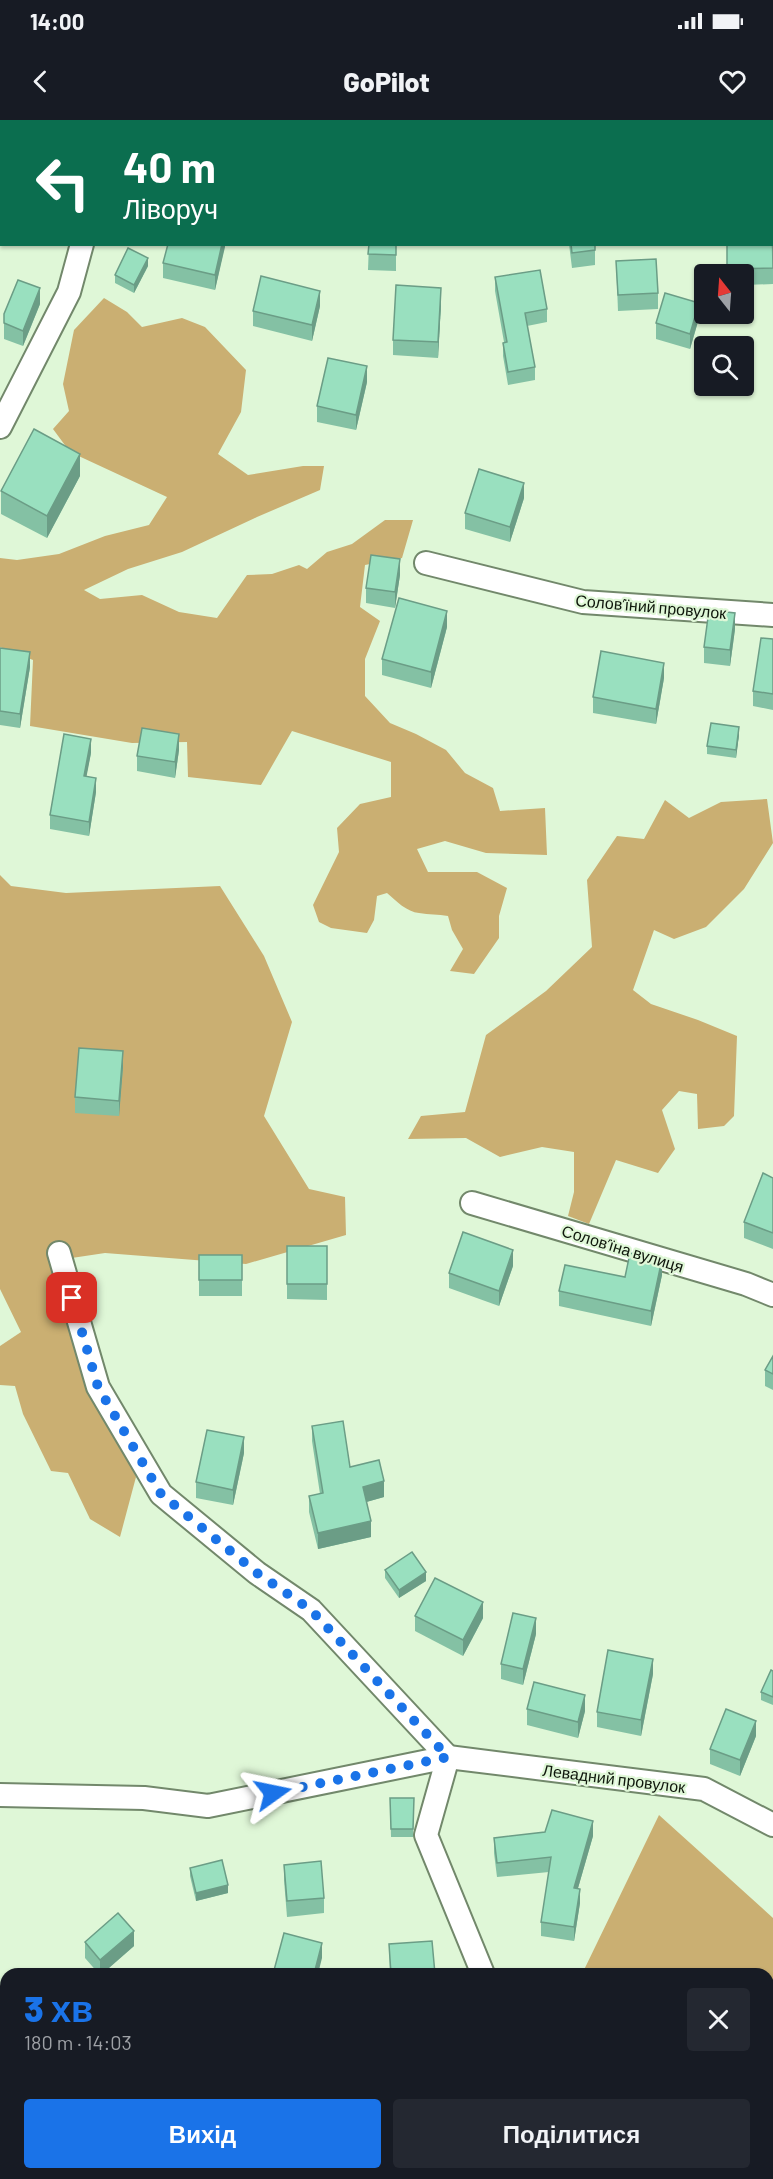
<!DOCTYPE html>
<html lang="uk">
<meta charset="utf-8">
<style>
:root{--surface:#171b24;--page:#242831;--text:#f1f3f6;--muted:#9ea1a6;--accent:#1a73e8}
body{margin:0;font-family:Barlow,sans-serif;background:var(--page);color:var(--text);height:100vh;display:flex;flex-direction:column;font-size:22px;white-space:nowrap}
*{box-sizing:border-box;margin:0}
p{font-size:20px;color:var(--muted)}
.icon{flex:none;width:33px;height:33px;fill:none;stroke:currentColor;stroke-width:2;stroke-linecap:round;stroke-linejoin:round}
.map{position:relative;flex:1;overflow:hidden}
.details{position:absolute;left:0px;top:1848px;width:774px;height:212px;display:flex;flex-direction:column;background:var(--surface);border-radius:18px 18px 0 0;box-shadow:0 2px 4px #0004}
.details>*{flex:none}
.hud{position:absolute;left:0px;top:0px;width:774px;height:126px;box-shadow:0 2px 4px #0004;background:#0b6e4f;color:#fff;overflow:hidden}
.needle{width:39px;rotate:343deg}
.fabs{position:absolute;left:694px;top:144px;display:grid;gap:12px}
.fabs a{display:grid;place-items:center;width:60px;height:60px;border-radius:6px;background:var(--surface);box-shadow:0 2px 4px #0004;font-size:30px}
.pin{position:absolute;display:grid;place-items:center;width:51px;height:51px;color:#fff;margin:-26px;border-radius:12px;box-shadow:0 3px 9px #0006}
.me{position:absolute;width:66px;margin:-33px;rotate:78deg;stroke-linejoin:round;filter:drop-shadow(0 0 4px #0008)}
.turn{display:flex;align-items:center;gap:21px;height:126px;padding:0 24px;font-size:27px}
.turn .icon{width:78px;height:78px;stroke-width:2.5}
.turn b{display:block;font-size:42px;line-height:51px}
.round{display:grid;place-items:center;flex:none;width:63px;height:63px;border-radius:6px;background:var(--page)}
.overview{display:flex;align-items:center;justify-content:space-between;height:102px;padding:0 24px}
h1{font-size:36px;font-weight:800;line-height:45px;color:var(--accent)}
.action{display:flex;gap:12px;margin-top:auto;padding:12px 24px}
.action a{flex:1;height:69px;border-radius:6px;background:var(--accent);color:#fff;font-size:24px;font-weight:800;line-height:69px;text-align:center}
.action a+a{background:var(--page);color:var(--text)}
.status{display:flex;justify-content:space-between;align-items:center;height:42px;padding:0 30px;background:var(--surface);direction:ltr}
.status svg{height:16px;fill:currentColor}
header{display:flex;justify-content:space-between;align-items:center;height:78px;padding:0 24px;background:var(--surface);font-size:27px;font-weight:800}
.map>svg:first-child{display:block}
.green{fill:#d1bd90}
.forest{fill:#caaf72}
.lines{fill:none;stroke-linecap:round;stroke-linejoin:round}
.street-casing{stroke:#72886b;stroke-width:26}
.secondary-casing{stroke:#72886b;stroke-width:36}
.street{stroke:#fff;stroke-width:22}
.secondary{stroke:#fff;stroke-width:33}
.wall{fill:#84c1a4}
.shaded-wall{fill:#6b9d86}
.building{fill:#99e0bf;stroke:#6b9d86;stroke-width:1.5}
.route{stroke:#1a73e8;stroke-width:10;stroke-dasharray:0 18}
.labels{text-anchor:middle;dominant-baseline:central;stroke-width:4.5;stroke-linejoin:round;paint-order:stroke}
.street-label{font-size:16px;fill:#0f170c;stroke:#dff7d7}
</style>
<div class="status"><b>14:00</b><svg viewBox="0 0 49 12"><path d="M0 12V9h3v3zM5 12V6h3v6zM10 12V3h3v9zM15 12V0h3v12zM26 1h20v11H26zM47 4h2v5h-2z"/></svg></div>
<header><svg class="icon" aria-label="back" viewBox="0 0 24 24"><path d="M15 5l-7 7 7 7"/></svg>GoPilot<svg class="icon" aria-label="heart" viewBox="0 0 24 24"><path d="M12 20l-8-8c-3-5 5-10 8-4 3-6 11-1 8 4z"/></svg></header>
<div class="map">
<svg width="773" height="2059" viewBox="0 0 773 2059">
<rect width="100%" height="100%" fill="#dff7d7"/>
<path class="green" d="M49,2054H172V2059H33Z"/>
<g class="forest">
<path d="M104,178L127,192L142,207L182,198L205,207L246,250L241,292L218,334L248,355L303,346H324L320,370L257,397L182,432L128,449L84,470L100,479L142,475L179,492L217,498L247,455L272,454L299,445L307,449L327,432L352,424L385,400H413L402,438L365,445L360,487L380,501L365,539V576L390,603L416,614L446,630L465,653L493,668L500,691L545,688L547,735L486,733L445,721L417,729L428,752H477L507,768L499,796V818L474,854L450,851L463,829L452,810L448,796C438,794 429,795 419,793C407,792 396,781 387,773L377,776L374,800L367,813L331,808L319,802L313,785L339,732L337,708L360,684L391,677V642L292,611L261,665L188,657L187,622L132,623L30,606L33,540L0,527V438L17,440L59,434L105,416L149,405L167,377L70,332L53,309L69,291L63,264L74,210Z"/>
<path d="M767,679L773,723L744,769L706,807L674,819L654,810L633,870L651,884L698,900L737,916L734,996L724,1006L698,1009L697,974L679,971L662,990L675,1029L658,1053L616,1040L589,1104L568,1096L574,1072V1032L542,1027L500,1037L466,1018L408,1019L421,996L465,992L486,915L546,871L592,827L587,760L617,716L644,719L665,680L689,698L721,682Z"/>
<path d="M0,755L11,766L66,773L220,766L264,836L292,902L264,996L309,1069L345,1077L346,1115L246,1144L105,1133L65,1139L60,1186L136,1357L120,1417L90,1399L68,1353L51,1351L23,1294L15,1266L0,1265V1226L21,1212L0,1169Z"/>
<path d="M659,1695L773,1798V2059H638L637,2054H768V1854H582Z"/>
<path d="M172,2054H507L506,2059H172Z"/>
</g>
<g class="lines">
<defs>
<g id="street">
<path d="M0,307L69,172L82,124"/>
<path d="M426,443L583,482L773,495"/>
<path d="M472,1083L746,1164L773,1175"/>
<path d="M59,1133L98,1267L161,1374L257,1453L311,1490L448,1637"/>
<path d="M448,1637L426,1715L483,1854"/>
<path d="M0,1675L144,1678L208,1686L448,1637L704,1669L773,1705"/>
<path d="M537,2059L538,2054"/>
</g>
<g id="secondary">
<path d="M772,51H773"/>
<path d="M0,80H2"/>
</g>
</defs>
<use href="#street" class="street-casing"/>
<use href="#secondary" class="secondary-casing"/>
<use href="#street" class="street"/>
<use href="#secondary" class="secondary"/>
</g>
<g class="wall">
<path d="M0,0L2,2V49H0Z"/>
<rect x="729" y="0" width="31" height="2"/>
<path d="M773,102V164L744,165V154H727V124Z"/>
<path d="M225,124L215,170L163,158V143Z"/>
<path d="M369,124H396V151L368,150Z"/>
<path d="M569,124H595V145L572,148Z"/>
<path d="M616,141L658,173V189L618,191Z"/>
<path d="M148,146L134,173L115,163V155Z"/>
<path d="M495,157L547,189V202L527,206L535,247V260L508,265L503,236V223L504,222L495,171Z"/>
<path d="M40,184L23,226L4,219V194Z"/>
<path d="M441,184L438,238L393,235V220Z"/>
<path d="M320,186L312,221L253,206V191Z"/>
<path d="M699,198L690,229L656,219V203Z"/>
<path d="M744,226H751L750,266H741H744Z"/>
<path d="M367,262L356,310L317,302V286Z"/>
<path d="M80,356L47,418L1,394V371Z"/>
<path d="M524,378L510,422L465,409V393Z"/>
<path d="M400,455L395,488L366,483V468Z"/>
<path d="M447,507L431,568L382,555V539Z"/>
<path d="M735,509L730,546L704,543V527Z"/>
<path d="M773,519V590L753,586V571Z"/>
<path d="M0,528L30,547L20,608L0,605Z"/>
<path d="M664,558L656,604L593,593V577Z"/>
<path d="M739,615L736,638L707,634V626Z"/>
<path d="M179,630L175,658L137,651V636Z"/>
<path d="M91,633L86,656L96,672L89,716L50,709V695Z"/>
<path d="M123,947L119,996L75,993V977Z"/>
<path d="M773,1058V1129L744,1118V1102Z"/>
<path d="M287,1126H327V1180L287,1179Z"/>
<rect x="199" y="1135" width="43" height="41"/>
<path d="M513,1146L499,1186L449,1168V1153Z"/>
<path d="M662,1155L651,1206L559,1186V1171L625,1157Z"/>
<path d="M773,1236V1270L765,1266V1250Z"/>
<path d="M312,1306L350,1347L384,1377L366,1382L371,1417L318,1429L309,1392V1376L320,1374L312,1321Z"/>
<path d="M244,1333L233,1385L196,1378V1362Z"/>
<path d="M385,1450L426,1461L399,1478L385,1458Z"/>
<path d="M415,1496L483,1498L463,1536L415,1511Z"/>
<path d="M536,1514L523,1565L501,1559V1544Z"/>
<path d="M773,1551V1585L761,1580V1572Z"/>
<path d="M653,1554L641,1616L597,1607V1592Z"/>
<path d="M527,1589L585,1591L578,1618L527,1605Z"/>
<path d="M756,1616L740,1656L710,1644V1629Z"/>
<path d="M390,1678H414L413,1717H391Z"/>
<path d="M593,1716L578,1768L580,1783L574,1821L541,1816V1802L549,1752L497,1757L494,1733V1718Z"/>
<path d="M284,1745L324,1778V1793L287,1797L284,1760Z"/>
<path d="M190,1748L228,1773L196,1781L190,1756Z"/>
<path d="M85,1822L134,1826L102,1854H99L85,1838Z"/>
<path d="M389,1824L435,1854H390Z"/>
<path d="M447,2054H472L471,2059H447Z"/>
<path d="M679,2054H745L747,2059H682Z"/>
</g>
<g class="shaded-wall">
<path d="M222,124H225V127L215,170V155Z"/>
<path d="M148,138V146L134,173V165Z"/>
<path d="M40,168V184L23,226V211Z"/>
<path d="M441,168V184L438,238V222Z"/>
<path d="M320,171V186L312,221V205Z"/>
<path d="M699,183V198L690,229V214Z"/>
<path d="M367,246V262L356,310V295Z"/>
<path d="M80,334V356L47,418V396Z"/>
<path d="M524,363V378L510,422V407Z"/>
<path d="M400,439V455L395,488V472Z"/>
<path d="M447,491V507L431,568V552Z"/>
<path d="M735,493V509L730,546V530Z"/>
<path d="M30,532V547L20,608V594Z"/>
<path d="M664,543V558L656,604V589Z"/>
<path d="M739,607V615L736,638V630Z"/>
<path d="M179,614V630L175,658V642Z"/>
<path d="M91,619V633L84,670V656Z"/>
<path d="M96,658V672L89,716V702Z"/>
<path d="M123,931V947L119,996V981Z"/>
<path d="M513,1130V1146L499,1186V1171Z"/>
<path d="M662,1139V1155L651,1206V1191Z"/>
<path d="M244,1317V1333L233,1385V1370Z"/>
<path d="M384,1361V1377L363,1383V1367Z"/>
<path d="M371,1401V1417L318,1429V1413Z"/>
<path d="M426,1452V1461L399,1478V1470Z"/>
<path d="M483,1482V1498L463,1536V1520Z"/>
<path d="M536,1498V1514L523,1565V1549Z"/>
<path d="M653,1539V1554L641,1616V1600Z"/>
<path d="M585,1575V1591L578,1618V1602Z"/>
<path d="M756,1601V1616L740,1656V1640Z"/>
<path d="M593,1701V1716L574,1782V1768Z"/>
<path d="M228,1765V1773L196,1781V1773Z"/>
<path d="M580,1769V1783L574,1821V1807Z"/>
<path d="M134,1811V1826L102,1854H100V1840Z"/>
<path d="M322,1823V1838L318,1854H314Z"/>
</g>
<g class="building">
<path d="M0,0H148V2H2V34H0Z"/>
<rect x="211" y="0" width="146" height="2"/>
<rect x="404" y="0" width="82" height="1"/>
<rect x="542" y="0" width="145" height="2"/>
<path d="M772,102L773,148L727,149V124H772Z"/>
<path d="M168,124H222L215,155L163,143Z"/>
<path d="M369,124H396V135L368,134Z"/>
<path d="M571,124H595V130L572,133Z"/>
<path d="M128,128L148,138L134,165L115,155Z"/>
<path d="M656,139L658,173L618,175L616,141Z"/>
<path d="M540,150L547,189L525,193L535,247L508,252L503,223L507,222L495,157Z"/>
<path d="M261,156L320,171L312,205L253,191Z"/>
<path d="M18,160L40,168L23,211L4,203V194Z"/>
<path d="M396,165L441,168L438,222L393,220Z"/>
<path d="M665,173L699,183L690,214L656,203Z"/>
<path d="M726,225L751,226L750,258H744V226H726Z"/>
<path d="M328,238L367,246L356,295L317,286Z"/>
<path d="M34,309L80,334L47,396L1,371Z"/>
<path d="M479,349L524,363L510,407L465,393Z"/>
<path d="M371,435L400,439L395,472L366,468Z"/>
<path d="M399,478L447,491L431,552L382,539Z"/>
<path d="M709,490L735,493L730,530L704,527Z"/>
<path d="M761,518L773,519V574L753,571Z"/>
<path d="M0,528L30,532L20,594L0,591Z"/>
<path d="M601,531L664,543L656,589L593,577Z"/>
<path d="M711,603L739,607L736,630L707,626Z"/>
<path d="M142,608L179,614L175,642L137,636Z"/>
<path d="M64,614L91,619L84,656L96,658L89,702L50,695Z"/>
<path d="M79,928L123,931L119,981L75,977Z"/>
<path d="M763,1053L773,1058V1113L744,1102Z"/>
<path d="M463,1112L513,1130L499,1171L449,1153Z"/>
<rect x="287" y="1126" width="40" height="38"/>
<path d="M630,1133L662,1139L651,1191L559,1171L565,1145L625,1157Z"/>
<rect x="199" y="1135" width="43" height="25"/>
<path d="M773,1236V1254L765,1250Z"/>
<path d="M343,1301L350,1347L379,1340L384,1361L363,1367L371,1401L318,1413L309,1376L323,1373L312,1306Z"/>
<path d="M207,1310L244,1317L233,1370L196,1362Z"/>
<path d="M412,1432L426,1452L399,1470L385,1450Z"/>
<path d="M435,1458L483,1482L463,1520L415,1496Z"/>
<path d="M513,1493L536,1498L523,1549L501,1544Z"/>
<path d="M608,1530L653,1539L641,1600L597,1592Z"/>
<path d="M771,1550L773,1551V1577L761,1572Z"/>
<path d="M534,1562L585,1575L578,1602L527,1589Z"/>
<path d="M726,1589L756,1601L740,1640L710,1629Z"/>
<path d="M390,1678H414L413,1709H391Z"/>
<path d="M552,1690L593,1701L574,1768L580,1769L574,1807L541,1802L551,1737L497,1743L494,1718L545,1712Z"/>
<path d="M222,1740L228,1765L196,1773L190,1748Z"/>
<path d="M321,1741L324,1778L287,1781L284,1745Z"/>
<path d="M118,1793L134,1811L100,1840L85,1822Z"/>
<path d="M284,1813L322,1823L314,1854H273Z"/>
<path d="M432,1821L435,1854H391L389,1824Z"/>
<path d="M450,2054H470V2056Z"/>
<rect x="586" y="2054" width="26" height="5"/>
<path d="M687,2054H745L747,2058L744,2059H690Z"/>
</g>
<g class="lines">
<path class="route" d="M72,1178L98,1267L161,1374L257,1453L311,1490L448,1637L273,1673"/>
</g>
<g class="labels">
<g class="street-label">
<text transform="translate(651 486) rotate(5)">Соловʼїний провулок</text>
<text transform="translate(623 1128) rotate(17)">Соловʼїна вулиця</text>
<text transform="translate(614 1658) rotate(7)">Левадний провулок</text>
</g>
</g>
</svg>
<div class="fabs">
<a><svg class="needle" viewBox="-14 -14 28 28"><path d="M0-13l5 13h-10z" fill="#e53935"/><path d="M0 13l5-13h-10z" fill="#9ea1a6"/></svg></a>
<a><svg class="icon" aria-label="search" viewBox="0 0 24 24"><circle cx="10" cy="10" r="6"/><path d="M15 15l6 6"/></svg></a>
</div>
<div class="pin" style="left:72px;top:1178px;background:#d93025"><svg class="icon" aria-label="arrive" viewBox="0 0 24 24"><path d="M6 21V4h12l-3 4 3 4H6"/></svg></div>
<svg class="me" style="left:273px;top:1673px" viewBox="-20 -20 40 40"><path d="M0-17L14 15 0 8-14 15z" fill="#1a73e8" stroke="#fff" stroke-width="4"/></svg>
<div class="hud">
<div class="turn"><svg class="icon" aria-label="left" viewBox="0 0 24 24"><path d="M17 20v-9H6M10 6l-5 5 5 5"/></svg><div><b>40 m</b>Ліворуч</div></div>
</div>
<section class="details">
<div class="overview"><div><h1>3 хв</h1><p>180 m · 14:03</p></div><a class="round"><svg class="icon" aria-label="close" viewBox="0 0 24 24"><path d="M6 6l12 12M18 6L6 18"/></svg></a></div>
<div class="action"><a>Вихід</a><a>Поділитися</a></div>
</section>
</div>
